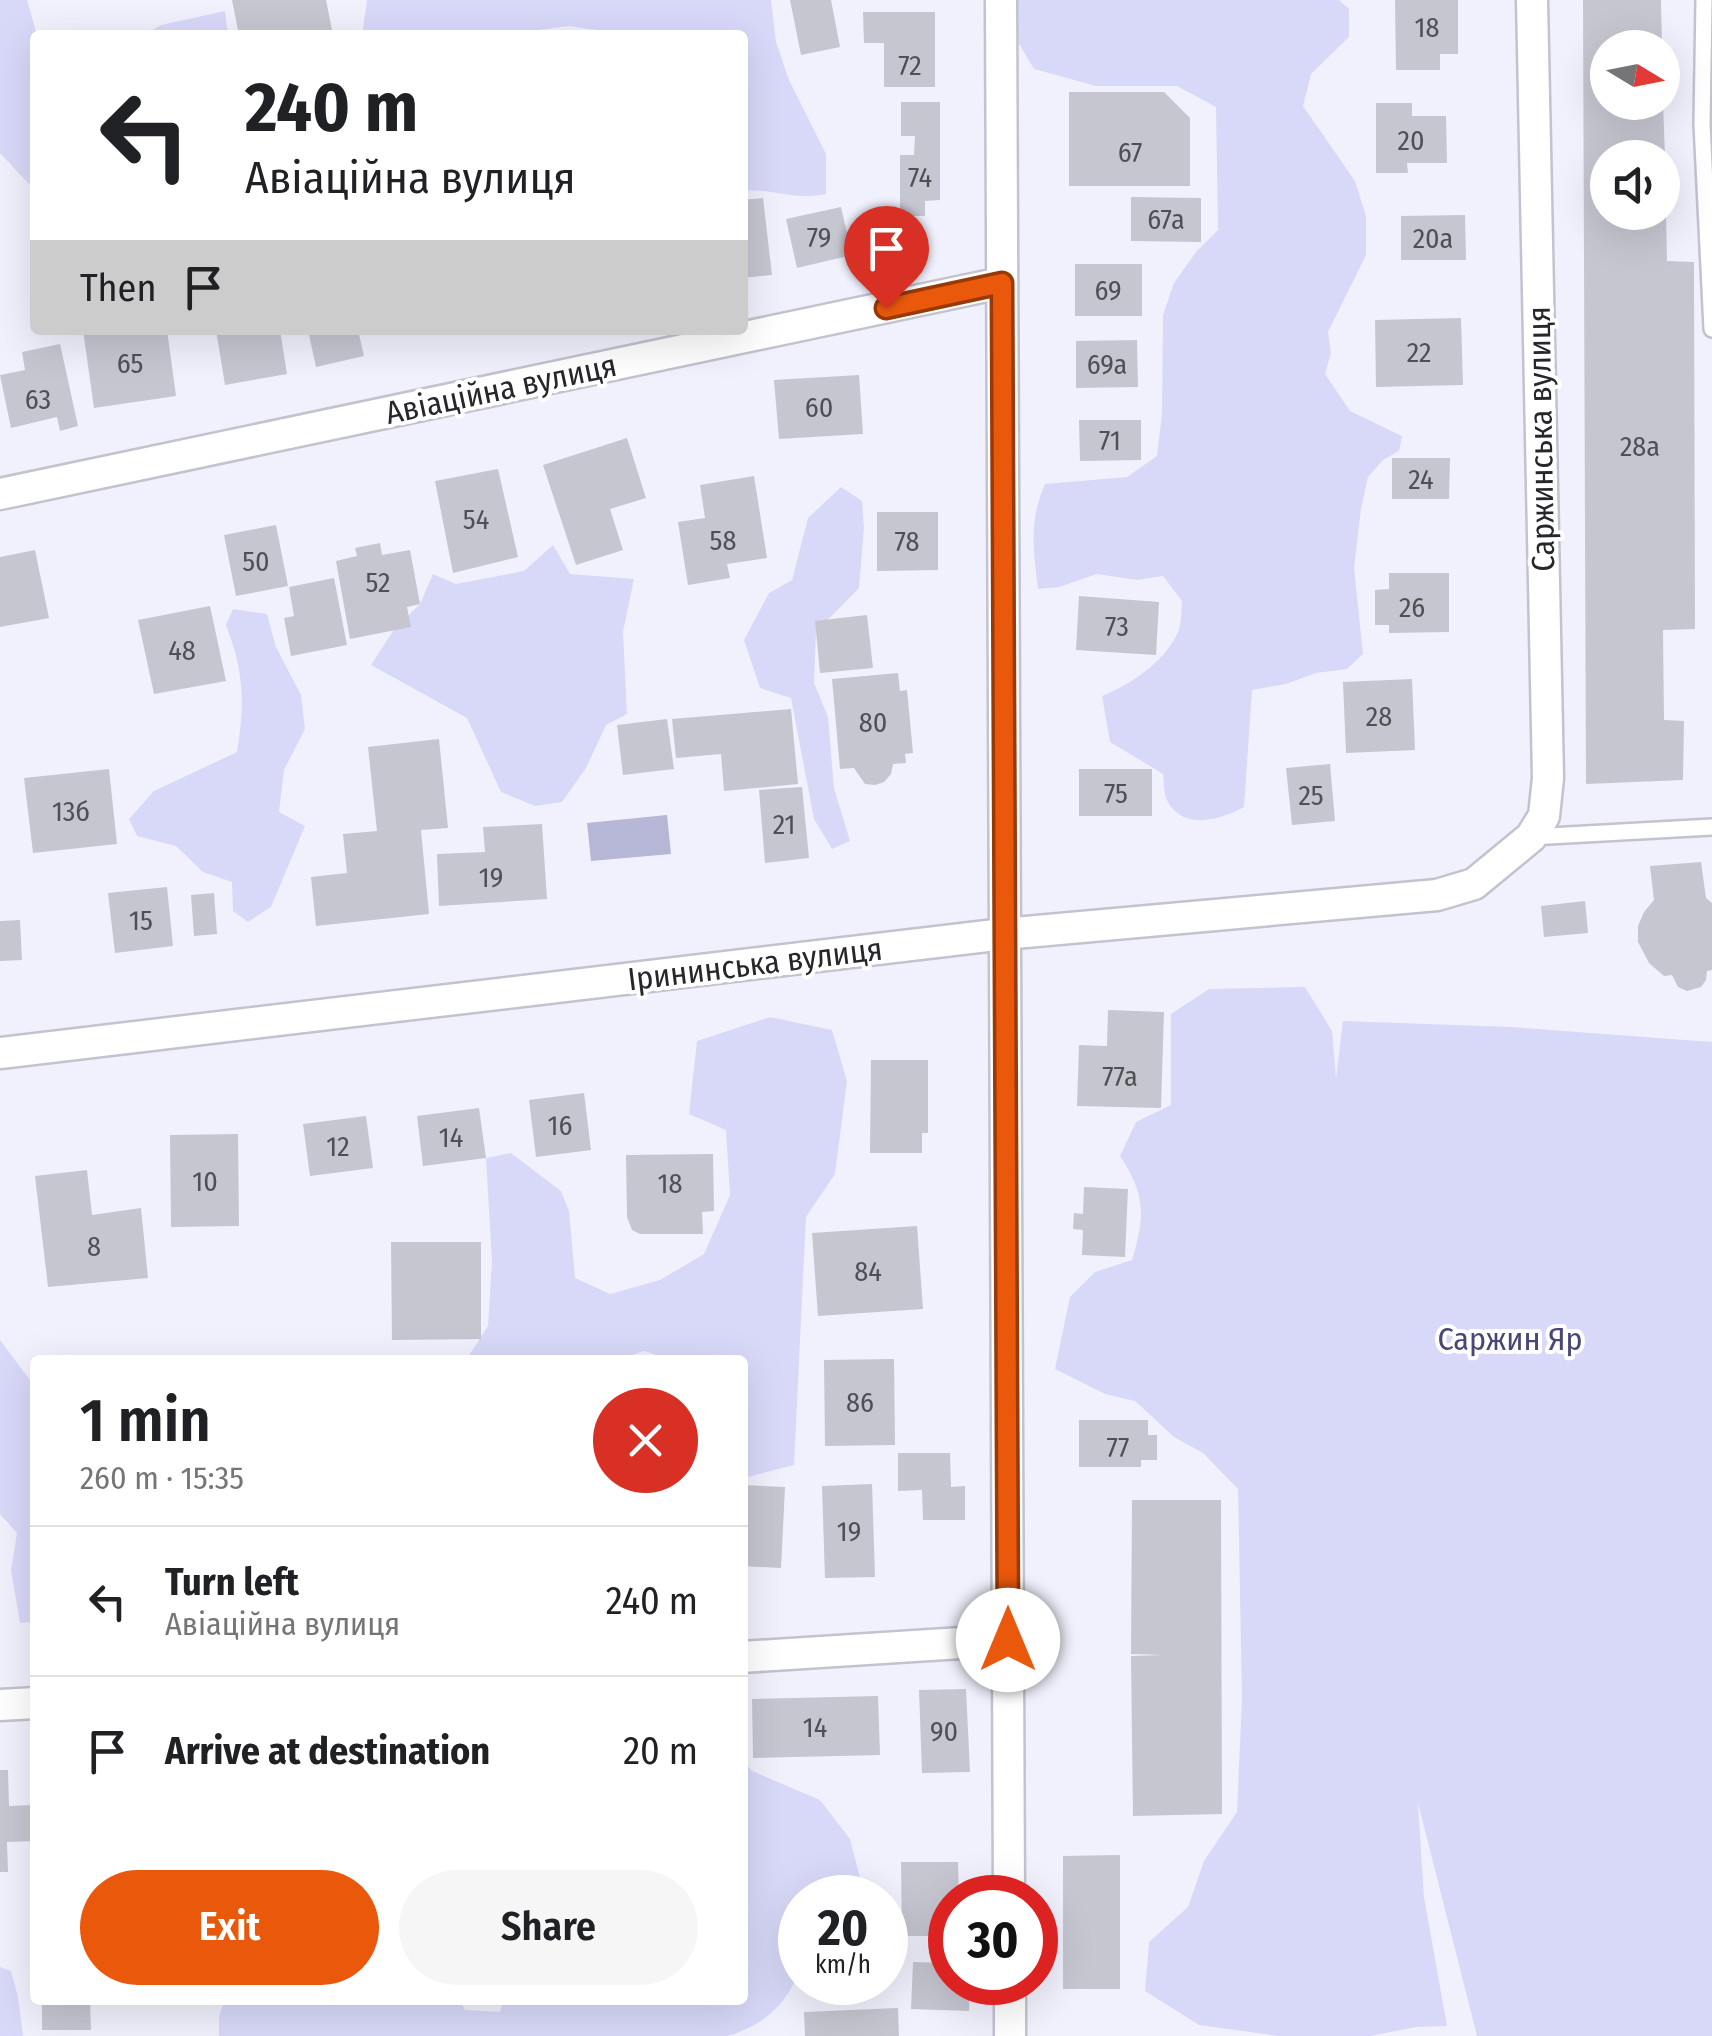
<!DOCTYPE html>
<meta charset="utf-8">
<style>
:root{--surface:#fff;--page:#f6f6f6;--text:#202124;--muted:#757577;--line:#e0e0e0;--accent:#ea580c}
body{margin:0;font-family:"Fira Sans Condensed",sans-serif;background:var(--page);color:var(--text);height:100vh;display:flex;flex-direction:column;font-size:38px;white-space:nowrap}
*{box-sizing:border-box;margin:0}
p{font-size:32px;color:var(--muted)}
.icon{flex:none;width:55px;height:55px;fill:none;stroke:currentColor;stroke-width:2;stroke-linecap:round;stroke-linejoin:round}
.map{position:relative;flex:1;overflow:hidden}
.side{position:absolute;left:30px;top:1355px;width:718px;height:650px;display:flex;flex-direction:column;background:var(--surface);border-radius:10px;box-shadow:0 10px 40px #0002}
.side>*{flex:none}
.guide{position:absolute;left:30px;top:30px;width:718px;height:305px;border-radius:10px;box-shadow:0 10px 40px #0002;background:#fff;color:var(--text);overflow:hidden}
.needle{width:65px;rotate:100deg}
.buttons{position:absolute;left:1590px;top:30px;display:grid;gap:20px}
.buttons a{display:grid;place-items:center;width:90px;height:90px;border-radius:50%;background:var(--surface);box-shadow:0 10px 40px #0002;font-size:50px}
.speed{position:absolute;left:778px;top:1875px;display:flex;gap:20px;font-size:50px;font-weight:700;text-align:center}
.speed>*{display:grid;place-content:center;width:130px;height:130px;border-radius:50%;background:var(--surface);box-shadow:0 10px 40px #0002;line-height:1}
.speed small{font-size:25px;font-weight:400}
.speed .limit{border:15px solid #d22;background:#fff;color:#111}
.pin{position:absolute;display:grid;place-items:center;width:85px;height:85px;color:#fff;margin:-102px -42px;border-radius:50% 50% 50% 0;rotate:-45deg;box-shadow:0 0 10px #0007}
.pin .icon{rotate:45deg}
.me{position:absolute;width:110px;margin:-55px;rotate:0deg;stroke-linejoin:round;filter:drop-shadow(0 0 8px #0008)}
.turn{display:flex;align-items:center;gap:35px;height:210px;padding:0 50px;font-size:45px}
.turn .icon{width:130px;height:130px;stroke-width:2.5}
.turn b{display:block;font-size:70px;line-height:85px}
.then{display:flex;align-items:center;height:95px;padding:0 50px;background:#0003;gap:20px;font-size:38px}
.round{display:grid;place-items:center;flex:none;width:105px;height:105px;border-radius:52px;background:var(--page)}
.head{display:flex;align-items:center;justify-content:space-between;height:170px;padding:0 50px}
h1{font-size:60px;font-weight:600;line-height:75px}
.cta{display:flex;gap:20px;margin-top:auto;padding:20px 50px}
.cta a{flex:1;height:115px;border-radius:60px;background:var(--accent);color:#fff;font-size:40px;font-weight:600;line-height:115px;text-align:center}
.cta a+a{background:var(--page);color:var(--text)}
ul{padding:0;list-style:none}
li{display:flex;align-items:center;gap:30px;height:150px;padding:0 50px;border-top:2px solid var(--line)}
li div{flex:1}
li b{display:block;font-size:38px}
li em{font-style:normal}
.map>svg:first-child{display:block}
.green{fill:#d8d9f8}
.water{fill:#b6b7d7}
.building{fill:#c6c6d1}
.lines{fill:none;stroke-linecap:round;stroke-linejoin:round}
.service-casing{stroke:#c2c3ce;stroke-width:20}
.minor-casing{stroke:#c2c3ce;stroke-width:35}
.service{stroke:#fff;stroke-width:15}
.minor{stroke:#fff;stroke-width:30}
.route-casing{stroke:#983908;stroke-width:25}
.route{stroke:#ea580c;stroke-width:18}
.labels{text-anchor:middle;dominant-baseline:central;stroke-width:8;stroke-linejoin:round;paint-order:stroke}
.number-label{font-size:28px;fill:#4f4f54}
.street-label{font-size:32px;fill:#27272b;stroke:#fff}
.park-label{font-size:32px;fill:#484775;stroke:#fff}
</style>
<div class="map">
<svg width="1712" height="2036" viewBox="0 0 1712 2036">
<rect width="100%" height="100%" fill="#f1f1fd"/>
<g class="green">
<path d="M0,0H27L37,35L35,245L30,185L0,153Z"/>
<path d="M367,0H771L776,42L789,80L826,154V194C794,201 772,188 743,191L742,35H599L596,30L569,26L498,35H362Z"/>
<path d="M1013,0H1339L1349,9V37L1311,74L1303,106L1355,181L1366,216V255L1328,332L1331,353L1325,374L1350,411L1402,436L1399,451L1383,460L1368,477L1361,509L1354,568L1363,654L1347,669L1316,673L1286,684L1252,690L1244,807C1220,820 1181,832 1166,798C1164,792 1164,781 1163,774L1110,742L1102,696C1130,685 1164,662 1177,634C1182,625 1181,611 1182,601L1163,576L1137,580L1097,574L1059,587L1038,589C1033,550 1029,520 1045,484L1127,477L1157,456L1162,413L1163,315L1174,283L1196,252L1218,230L1216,107L1177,86H1096L1034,69L1014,35Z"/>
<path d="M225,11L228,35H144L161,25Z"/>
<path d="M841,487L862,501L864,528L859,588L816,632L814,683L828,717L834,788L850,841L832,849L814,819L791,698L760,688L744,640L769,593L792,580L808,518Z"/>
<path d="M553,545L570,574L634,579L623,632L627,714L606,725L586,768L562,802L535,806L501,792L467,718L371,665L393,631L420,604L433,574L456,584L524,571Z"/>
<path d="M233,609L267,614L276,647L301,695L305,729L284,770L279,812L305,826L271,907L248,922L233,911L232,882L203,872L176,846L137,836L129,819L154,791L237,752C245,703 244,672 226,625Z"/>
<path d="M1305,987L1332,1031L1336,1078L1343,1021L1511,1027L1712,1042V2036H1477L1418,1803L1424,1897L1447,2026L1416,2027L1370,2036H1279L1199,2025L1145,1991L1149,1942L1188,1907L1204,1861L1237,1812L1242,1698L1238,1489L1203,1453L1174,1437L1135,1401L1105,1394L1055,1369L1070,1297L1095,1272L1132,1260C1145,1217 1146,1195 1120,1156L1136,1122L1171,1105V1014L1209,989Z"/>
<path d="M770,1017L832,1030L847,1081L835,1174L806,1217L794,1465L748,1477L743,1473L742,1360H672L644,1351L617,1360H466L488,1326L492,1262L486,1158L511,1153L561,1191L569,1211L575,1278L610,1294L660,1280L704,1254L730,1195L726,1130L689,1114L697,1041Z"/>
<path d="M0,1340L30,1380L35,1381V1622L20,1623L11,1570L17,1533L0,1514Z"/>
<path d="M743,1760L752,1771L820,1800L850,1839L863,1889L860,1897L800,1898C800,1919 805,1948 799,1969C789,2004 761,2027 727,2036H219V2016L225,2000H460L465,2010L500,2012L503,2000H742Z"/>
<path d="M0,1967L11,1971L18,1997L23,2036H0Z"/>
</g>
<path class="water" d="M667,815L671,854L591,861L587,823Z"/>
<g class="building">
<path d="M232,0H326L333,35H239Z"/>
<path d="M790,0H831L840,47L801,55Z"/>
<path d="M1395,0H1458V54H1440V70H1396Z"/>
<path d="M1583,0H1661L1662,48H1608V102H1663L1665,158H1608V212H1666L1667,261L1694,262L1695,629L1663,630L1664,720L1684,721L1683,780L1586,784Z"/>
<path d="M863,12H935V87H884V43H864Z"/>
<path d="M1069,92H1164L1190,118V186H1069Z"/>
<path d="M901,102H940V200L925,201V216H900V155H914L915,136H901Z"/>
<path d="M1376,103H1412V116H1446L1447,163H1407L1408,173H1376Z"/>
<path d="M1131,197L1201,198V242L1131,241Z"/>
<path d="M763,198L772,275L742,278V200Z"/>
<path d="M841,207L852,255L797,268L786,219Z"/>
<path d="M1465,215L1466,260H1401V216Z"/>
<rect x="1075" y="264" width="67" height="52"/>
<path d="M1461,318L1463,385L1376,387L1375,320Z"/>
<path d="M83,330H167L176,396L94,408Z"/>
<path d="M216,330H280L287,374L225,385Z"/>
<path d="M308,330H358L364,356L316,367Z"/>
<path d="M1137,340L1138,387L1076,388V341Z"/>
<path d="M60,344L78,426L60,431L57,417L11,428L0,375L25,370L22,352Z"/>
<path d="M859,375L863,434L779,439L774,380Z"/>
<path d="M1079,420H1141V460L1080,461Z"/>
<path d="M627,438L646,498L610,509L623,550L576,565L543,465Z"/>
<path d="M1392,458H1450L1449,499H1392Z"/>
<path d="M498,469L518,557L453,573L435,481Z"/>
<path d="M754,476L767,558L727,564L730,578L688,585L678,522L705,518L700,485Z"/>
<path d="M877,512H938V570L877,571Z"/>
<path d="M276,525L288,586L236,596L224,535Z"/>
<path d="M380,543L382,555L410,550L420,604L407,607L411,627L350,639L336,561L357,556L355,548Z"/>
<path d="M35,550L49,618L0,627V557Z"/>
<path d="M1389,573H1449V632L1389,633V625H1375V590L1389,589Z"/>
<path d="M334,578L347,645L291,656L284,618L294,616L289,587Z"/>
<path d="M1079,596L1159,602L1156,655L1076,650Z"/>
<path d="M210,606L226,681L154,694L138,620Z"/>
<path d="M867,615L873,668L820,673L815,621Z"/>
<path d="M898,673L900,691L907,690L913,753L905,754L906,763L893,764L891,774L884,782L875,785L865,784L854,768L840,769L832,679Z"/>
<path d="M1412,679L1415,750L1346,753L1343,682Z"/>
<path d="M791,709L798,784L724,791L721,754L676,758L672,719Z"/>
<path d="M667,719L674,769L623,775L617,725Z"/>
<path d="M439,739L448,828L421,830L429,914L316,926L311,877L347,873L343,834L377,831L368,747Z"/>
<path d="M1330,764L1335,821L1292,825L1286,768Z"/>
<path d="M109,769L117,844L33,853L24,778Z"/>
<rect x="1079" y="769" width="73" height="47"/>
<path d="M802,787L809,858L765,863L759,790Z"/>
<path d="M542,824L547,899L439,906L437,854L485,852L483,827Z"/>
<path d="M1701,862L1706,898L1712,903V970L1707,971L1706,980L1701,987L1687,991L1678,987L1672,975L1664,976L1649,963L1638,942V926L1644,912L1654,900L1650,866Z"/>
<path d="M167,887L173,946L115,953L108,893Z"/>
<path d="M214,893L217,934L194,936L191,895Z"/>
<path d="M1585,901L1588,933L1544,937L1541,906Z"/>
<path d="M20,920L22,960L0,961V921Z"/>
<path d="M1108,1010L1164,1012L1161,1108L1077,1106L1079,1045L1107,1046Z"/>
<path d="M871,1060H928V1133H922V1153H870Z"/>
<path d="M584,1093L591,1150L536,1157L529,1100Z"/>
<path d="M479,1108L486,1158L423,1166L417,1116Z"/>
<path d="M366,1116L373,1168L310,1176L303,1124Z"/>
<path d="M238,1134L239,1226L171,1227L170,1135Z"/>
<path d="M713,1154L714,1211L702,1212L703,1234H640L632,1230L627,1217L626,1155Z"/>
<path d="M87,1170L92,1215L141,1208L148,1278L48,1287L35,1176Z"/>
<path d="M1084,1187L1128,1189L1125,1257L1082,1255L1083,1230L1073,1229L1074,1213L1083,1214Z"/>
<path d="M917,1226L923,1309L818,1316L812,1233Z"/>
<path d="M391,1242H481V1339L392,1340Z"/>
<path d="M894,1359L895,1445L825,1446L824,1360Z"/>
<path d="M1079,1420H1148V1435H1157V1460H1141V1467H1079Z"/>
<path d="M898,1453H950L951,1487L965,1486V1520H923L922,1490L898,1491Z"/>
<path d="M872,1484L875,1577L825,1578L822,1486Z"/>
<path d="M742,1485L785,1487L781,1568L742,1566Z"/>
<path d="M1132,1500H1221L1222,1814L1133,1816L1131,1656L1163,1655L1131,1654Z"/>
<path d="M966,1689L970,1772L922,1773L919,1690Z"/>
<path d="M878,1696L880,1755L753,1758L752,1699Z"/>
<path d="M0,1770H8L9,1806L35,1805V1841L7,1842L8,1872H0Z"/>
<path d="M1120,1855V1989H1063V1856Z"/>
<path d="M901,1862H958L959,1898H950L947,1936H902Z"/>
<path d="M913,1962L950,1963V1982H970L969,2011L911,2009Z"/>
<path d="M42,2000H90L91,2030H42Z"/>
<path d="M898,2008L899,2036H805L804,2012Z"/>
</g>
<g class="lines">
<defs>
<g id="service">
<path d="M1704,0L1702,124L1712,329"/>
<path d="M1531,837L1712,827"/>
</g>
<g id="minor">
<path d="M1001,0L1009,1898"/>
<path d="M0,494L1001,283"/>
<path d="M0,1053L1004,934L1437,895L1474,884L1531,837L1544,816L1548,778L1532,0"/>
<path d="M742,1657L1008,1640"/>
<path d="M0,1705L35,1703"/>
<path d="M1010,1982V2036"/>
</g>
</defs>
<use href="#service" class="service-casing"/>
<use href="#minor" class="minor-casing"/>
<use href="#service" class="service"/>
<use href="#minor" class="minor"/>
</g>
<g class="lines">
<defs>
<path id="route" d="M886,308L1002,283L1008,1640"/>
</defs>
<use href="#route" class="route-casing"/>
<use href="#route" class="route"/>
</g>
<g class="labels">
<g class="number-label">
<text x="1427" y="27">18</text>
<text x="910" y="65">72</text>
<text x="1411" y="140">20</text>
<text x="1130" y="152">67</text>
<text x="920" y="177">74</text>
<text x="1166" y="219">67а</text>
<text x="819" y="237">79</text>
<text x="1433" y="238">20а</text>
<text x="1108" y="290">69</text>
<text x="1419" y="352">22</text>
<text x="130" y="363">65</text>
<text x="1107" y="364">69а</text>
<text x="38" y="399">63</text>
<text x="819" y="407">60</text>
<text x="1110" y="440">71</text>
<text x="1640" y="446">28а</text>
<text x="1421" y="479">24</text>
<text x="476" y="519">54</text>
<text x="723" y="540">58</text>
<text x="907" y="541">78</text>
<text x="256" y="561">50</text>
<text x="378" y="582">52</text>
<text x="1412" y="607">26</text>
<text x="1117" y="626">73</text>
<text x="182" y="650">48</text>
<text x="1379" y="716">28</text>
<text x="873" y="722">80</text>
<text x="1116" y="793">75</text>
<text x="1311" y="795">25</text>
<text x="71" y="811">13б</text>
<text x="784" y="824">21</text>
<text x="491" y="877">19</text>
<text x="141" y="920">15</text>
<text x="1120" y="1076">77а</text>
<text x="560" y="1125">16</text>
<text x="451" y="1137">14</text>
<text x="338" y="1146">12</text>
<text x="205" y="1181">10</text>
<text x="670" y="1183">18</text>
<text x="94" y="1246">8</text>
<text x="868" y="1271">84</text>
<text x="860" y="1402">86</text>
<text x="1118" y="1447">77</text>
<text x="849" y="1531">19</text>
<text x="815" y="1727">14</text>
<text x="944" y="1731">90</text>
</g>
<g class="street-label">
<text transform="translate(501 389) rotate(-12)">Авіаційна вулиця</text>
<text transform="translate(1541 439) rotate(-91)">Саржинська вулиця</text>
<text transform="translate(755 964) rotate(-7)">Ірининська вулиця</text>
</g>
<g class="park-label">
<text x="1510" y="1339">Саржин Яр</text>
</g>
</g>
</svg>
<div class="buttons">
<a><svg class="needle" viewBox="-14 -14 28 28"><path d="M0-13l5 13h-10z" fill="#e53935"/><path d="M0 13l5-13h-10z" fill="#757577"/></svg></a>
<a><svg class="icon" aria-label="sound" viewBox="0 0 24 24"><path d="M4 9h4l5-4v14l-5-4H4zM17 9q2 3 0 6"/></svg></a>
</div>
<div class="speed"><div>20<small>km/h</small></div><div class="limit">30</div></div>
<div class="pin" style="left:886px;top:308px;background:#d93025"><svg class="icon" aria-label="arrive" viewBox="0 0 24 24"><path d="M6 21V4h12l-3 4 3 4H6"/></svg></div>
<svg class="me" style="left:1008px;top:1640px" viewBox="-20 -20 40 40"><circle r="19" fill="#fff"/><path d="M0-13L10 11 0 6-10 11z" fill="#ea580c"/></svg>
<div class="guide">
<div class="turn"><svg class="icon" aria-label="left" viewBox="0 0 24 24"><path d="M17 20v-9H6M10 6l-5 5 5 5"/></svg><div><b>240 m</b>Авіаційна вулиця</div></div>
<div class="then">Then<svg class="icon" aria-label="arrive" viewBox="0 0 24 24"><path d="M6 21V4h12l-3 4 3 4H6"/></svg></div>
</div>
<section class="side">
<div class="head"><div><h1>1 min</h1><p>260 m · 15:35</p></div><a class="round" style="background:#d93025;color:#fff"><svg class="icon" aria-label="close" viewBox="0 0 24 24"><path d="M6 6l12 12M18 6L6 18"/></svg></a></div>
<ul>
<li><svg class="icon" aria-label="left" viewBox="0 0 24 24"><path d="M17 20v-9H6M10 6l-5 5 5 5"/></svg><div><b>Turn left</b><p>Авіаційна вулиця</p></div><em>240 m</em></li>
<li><svg class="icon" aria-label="arrive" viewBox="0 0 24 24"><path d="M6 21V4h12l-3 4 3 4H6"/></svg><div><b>Arrive at destination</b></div><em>20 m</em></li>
</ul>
<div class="cta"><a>Exit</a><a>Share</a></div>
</section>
</div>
